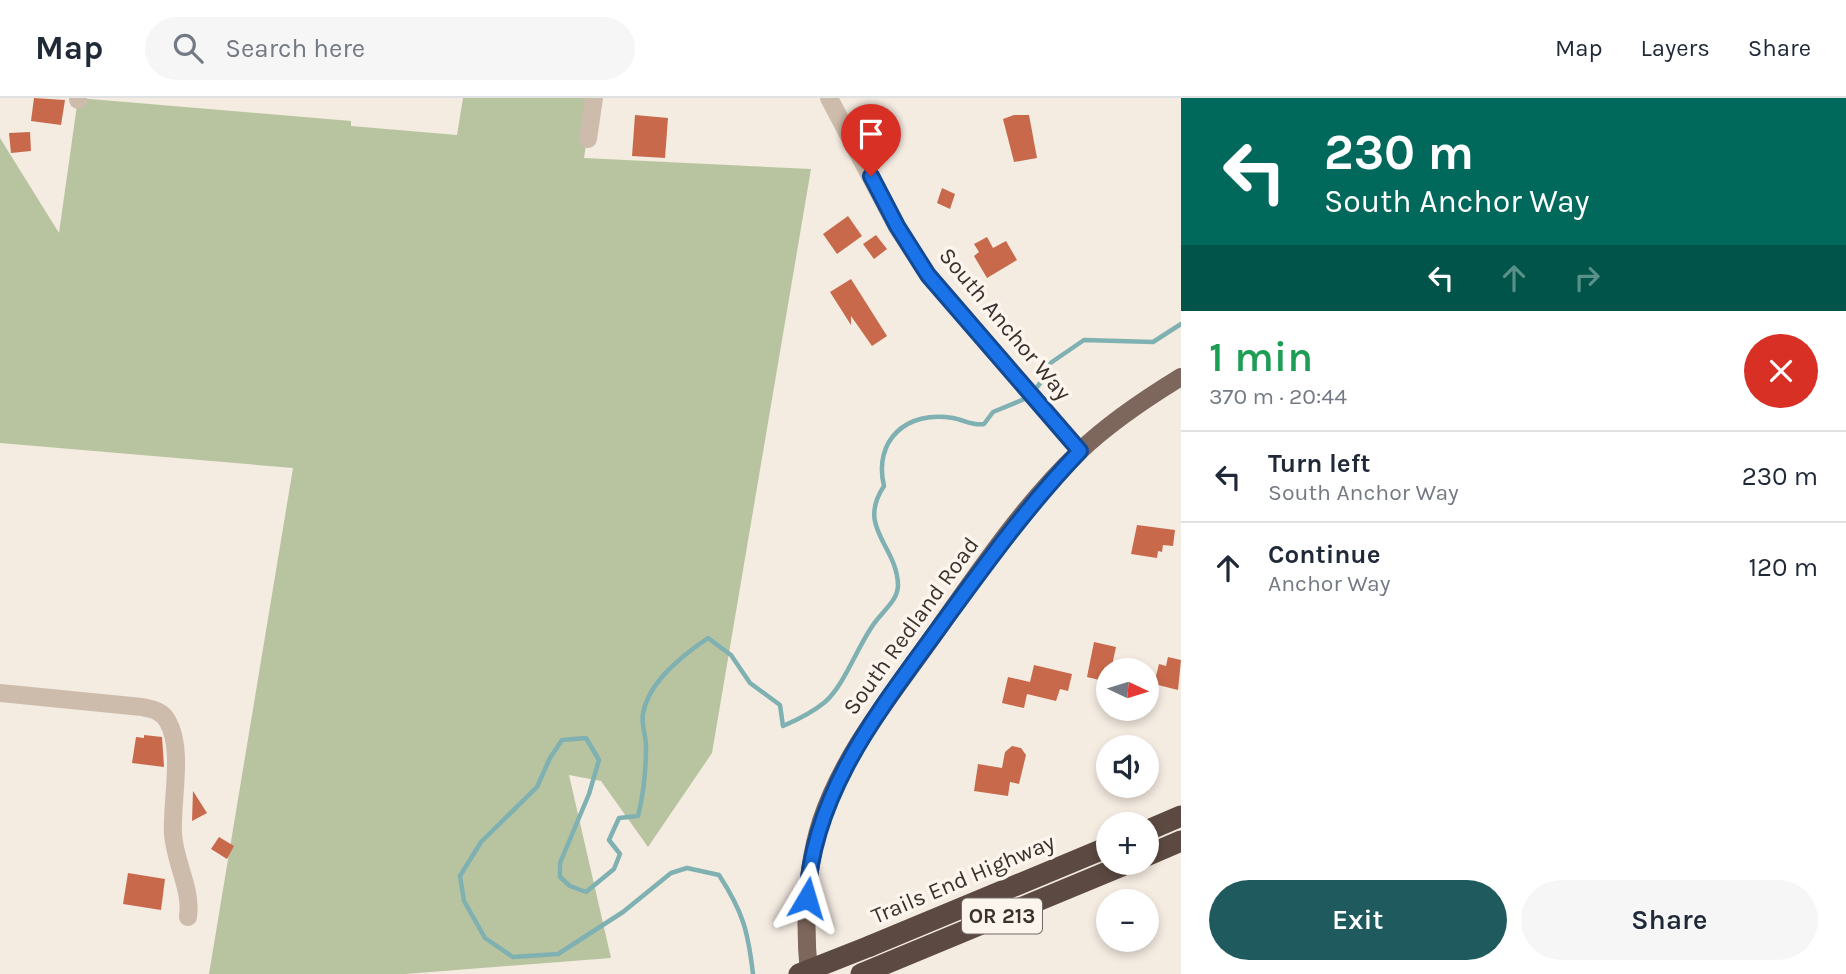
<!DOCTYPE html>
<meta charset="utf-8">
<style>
:root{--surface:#fff;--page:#f6f6f7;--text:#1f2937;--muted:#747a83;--line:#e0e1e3;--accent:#1f5a5e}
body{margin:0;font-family:Karla,sans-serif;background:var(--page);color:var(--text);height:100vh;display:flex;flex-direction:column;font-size:26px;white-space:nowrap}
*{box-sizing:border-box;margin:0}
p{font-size:23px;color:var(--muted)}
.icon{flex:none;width:38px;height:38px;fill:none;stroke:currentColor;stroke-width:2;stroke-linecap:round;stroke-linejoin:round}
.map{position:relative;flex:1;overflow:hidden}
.sheet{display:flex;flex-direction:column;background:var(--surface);width:665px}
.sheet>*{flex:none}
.hud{background:#00695c;color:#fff;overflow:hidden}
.needle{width:46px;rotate:94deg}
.tools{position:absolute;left:1096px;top:560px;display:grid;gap:14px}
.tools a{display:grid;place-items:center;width:63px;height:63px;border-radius:50%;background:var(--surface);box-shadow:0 4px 10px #0003;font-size:35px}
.pin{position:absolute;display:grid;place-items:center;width:60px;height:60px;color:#fff;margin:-72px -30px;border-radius:50% 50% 50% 0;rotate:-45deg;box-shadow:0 0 7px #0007}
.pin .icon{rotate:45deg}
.me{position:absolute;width:77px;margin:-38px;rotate:7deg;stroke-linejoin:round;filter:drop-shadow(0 0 5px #0008)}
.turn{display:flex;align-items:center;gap:24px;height:147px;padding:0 28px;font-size:32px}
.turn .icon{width:91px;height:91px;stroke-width:2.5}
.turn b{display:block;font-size:49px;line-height:60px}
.lanes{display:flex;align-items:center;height:66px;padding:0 28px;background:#0003;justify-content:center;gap:35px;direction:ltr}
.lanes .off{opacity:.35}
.round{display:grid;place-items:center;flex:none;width:74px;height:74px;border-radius:37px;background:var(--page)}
.head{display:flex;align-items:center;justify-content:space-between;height:119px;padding:0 28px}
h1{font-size:42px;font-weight:600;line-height:52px;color:#1e9e55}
.cta{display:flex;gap:14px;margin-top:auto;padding:14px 28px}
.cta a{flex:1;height:80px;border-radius:42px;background:var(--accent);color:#fff;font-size:28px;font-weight:600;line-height:80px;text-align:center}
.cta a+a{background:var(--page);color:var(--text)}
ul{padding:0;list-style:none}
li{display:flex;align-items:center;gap:21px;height:91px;padding:0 28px;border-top:2px solid var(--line)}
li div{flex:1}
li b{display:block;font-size:26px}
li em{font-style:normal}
header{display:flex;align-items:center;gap:42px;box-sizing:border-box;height:98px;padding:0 35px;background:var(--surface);border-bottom:2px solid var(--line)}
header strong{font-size:33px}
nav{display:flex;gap:38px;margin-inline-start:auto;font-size:24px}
.search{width:490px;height:63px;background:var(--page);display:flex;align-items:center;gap:18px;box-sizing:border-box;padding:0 24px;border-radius:38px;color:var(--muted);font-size:26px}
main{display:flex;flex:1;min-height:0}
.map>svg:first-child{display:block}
.green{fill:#b8c4a0}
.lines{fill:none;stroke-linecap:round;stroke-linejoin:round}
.stream{stroke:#7fb0b2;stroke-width:4.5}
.building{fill:#c8694b}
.minor{stroke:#cdbbac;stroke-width:18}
.major{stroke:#7d675c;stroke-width:18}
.highway{stroke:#5c4a42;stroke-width:21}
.highway-bridge{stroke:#5c4a42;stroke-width:21}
.route-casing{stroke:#114b97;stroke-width:18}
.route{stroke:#1a73e8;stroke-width:12}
.labels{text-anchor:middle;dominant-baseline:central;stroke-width:7;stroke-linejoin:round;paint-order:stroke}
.shield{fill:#fbf5ee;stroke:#756b66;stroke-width:2}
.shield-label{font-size:21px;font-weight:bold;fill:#3b302b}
.street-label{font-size:23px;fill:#3b302b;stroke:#fbf5ee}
</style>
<header>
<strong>Map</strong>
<div class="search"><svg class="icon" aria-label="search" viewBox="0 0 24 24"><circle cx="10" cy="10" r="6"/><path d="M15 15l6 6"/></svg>Search here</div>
<nav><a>Map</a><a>Layers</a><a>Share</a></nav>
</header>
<main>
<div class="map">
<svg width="1181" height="876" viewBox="0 0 1181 876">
<rect width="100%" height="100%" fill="#f4ebe1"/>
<path class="green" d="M78,0L351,23V28L457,37L463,0H593L584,60L811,71L712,655L648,749L601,683L569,677L611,860L405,876H209L293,370L0,345V40L59,135Z"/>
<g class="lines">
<g class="stream">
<path d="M1033,294L1041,284L1049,266L1084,242L1153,244L1181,226"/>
<path d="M753,876C748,833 743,814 719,777L687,770L671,775L623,814L558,856L513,859L485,840L464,803L460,778L481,744L537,689L550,660L562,642L586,640L599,662L589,696L560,765V779L570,788L586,794L614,771L620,756L609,742L619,720L638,718C644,694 646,672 646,648C646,638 641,626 643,616C648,584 683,557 708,540L731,557L750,585L780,607L783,628C797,622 813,614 825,604C845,587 859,544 876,523C884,512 898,502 898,487C897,447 856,430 884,388C873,342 907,312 953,320C964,322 973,328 984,326L993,314L1027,300"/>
</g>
</g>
<g class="building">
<path d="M34,0L65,2L61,27L31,23Z"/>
<path d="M635,17L668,20L665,60L632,58Z"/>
<path d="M1014,17H1029L1037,60L1014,64L1003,21Z"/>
<path d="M30,34L31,53L11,55L9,35Z"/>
<path d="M942,90L955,96L950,111L937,105Z"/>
<path d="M848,118L862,138L837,156L823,136Z"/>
<path d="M876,137L887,151L874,161L863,146Z"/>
<path d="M987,139L993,150L1006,143L1017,162L987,180L974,158L979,154L974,146Z"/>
<path d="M851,181L887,238L872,248L851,218V227L830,194Z"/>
<path d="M1137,427L1175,432L1173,448L1163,447L1162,454L1158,453L1157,460L1131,456Z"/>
<path d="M1094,544L1116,549L1111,572H1108V584L1087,579Z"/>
<path d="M1168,559L1181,562L1178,592L1154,586L1159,566L1166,568Z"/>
<path d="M1034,567L1072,576L1068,593L1060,591L1056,603L1027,596L1024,610L1002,605L1008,579L1030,584Z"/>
<path d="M144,637L162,639L164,669L132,665L136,639L144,640Z"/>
<path d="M1012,648L1021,650L1026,657L1019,686L1010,684L1008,698L974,693L978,666L1002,670L1005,654Z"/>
<path d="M193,693L207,715L192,723Z"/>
<path d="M219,739L234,748L227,761L211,751Z"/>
<path d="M128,775L165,781L161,812L123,806Z"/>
</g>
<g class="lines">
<g class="minor">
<path d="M829,0L897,129L928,177L1080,353"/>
<path d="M78,2V0"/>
<path d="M588,41L594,0"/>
<path d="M0,595L142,609C152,611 163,613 168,624C184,652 171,704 173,736C175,765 192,791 188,819"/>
</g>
<path class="major" d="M809,876C804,824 805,773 821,723C842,660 883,608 921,555C971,486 1017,413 1079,354C1109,325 1145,301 1181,279"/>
<g class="highway">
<path d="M1146,733L1181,718"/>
<path d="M1146,758L1181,743"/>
<path d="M870,848L1108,749"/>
<path d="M861,876L1129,765"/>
</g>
<path class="highway-bridge" d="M799,876L870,848"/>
</g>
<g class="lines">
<defs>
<path id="route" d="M807,800C813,691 883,608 944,523C987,464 1029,406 1080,353L928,177L897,128L871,78"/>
</defs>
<use href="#route" class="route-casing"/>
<use href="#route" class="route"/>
</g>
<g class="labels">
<rect class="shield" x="962" y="800.5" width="80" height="35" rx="5"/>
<g class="shield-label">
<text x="1002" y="818">OR 213</text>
</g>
<g class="street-label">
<text transform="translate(1005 226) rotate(50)">South Anchor Way</text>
<text transform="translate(911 528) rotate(-54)">South Redland Road</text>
<text transform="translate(963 781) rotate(-23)">Trails End Highway</text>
</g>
</g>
</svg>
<div class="tools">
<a><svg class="needle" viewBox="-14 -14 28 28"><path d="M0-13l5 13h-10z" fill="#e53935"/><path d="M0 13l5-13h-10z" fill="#747a83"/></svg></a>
<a><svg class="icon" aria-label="sound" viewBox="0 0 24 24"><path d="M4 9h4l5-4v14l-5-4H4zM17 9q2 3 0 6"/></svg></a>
<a>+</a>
<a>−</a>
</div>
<div class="pin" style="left:871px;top:78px;background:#d93025"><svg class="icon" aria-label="arrive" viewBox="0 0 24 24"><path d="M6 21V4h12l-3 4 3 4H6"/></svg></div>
<svg class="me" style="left:807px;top:800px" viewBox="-20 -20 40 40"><path d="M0-17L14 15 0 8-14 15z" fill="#1a73e8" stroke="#fff" stroke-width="4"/></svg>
</div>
<section class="sheet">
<div class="hud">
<div class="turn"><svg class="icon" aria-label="left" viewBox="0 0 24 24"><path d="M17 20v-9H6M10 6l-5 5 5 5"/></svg><div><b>230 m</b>South Anchor Way</div></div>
<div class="lanes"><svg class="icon" aria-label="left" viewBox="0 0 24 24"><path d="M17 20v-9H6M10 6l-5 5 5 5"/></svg><svg class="icon off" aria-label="ahead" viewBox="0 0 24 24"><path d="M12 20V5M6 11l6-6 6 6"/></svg><svg class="icon off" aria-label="right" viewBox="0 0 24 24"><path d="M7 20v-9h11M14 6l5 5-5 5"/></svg></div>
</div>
<div class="head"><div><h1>1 min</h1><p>370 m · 20:44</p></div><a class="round" style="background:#d93025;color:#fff"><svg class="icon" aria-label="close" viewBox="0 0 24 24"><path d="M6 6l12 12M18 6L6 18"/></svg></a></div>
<ul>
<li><svg class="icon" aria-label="left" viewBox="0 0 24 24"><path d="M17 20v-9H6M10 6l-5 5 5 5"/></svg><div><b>Turn left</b><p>South Anchor Way</p></div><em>230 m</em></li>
<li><svg class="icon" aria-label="ahead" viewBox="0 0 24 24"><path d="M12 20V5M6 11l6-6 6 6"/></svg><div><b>Continue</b><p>Anchor Way</p></div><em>120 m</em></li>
</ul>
<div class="cta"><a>Exit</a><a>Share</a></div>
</section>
</main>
